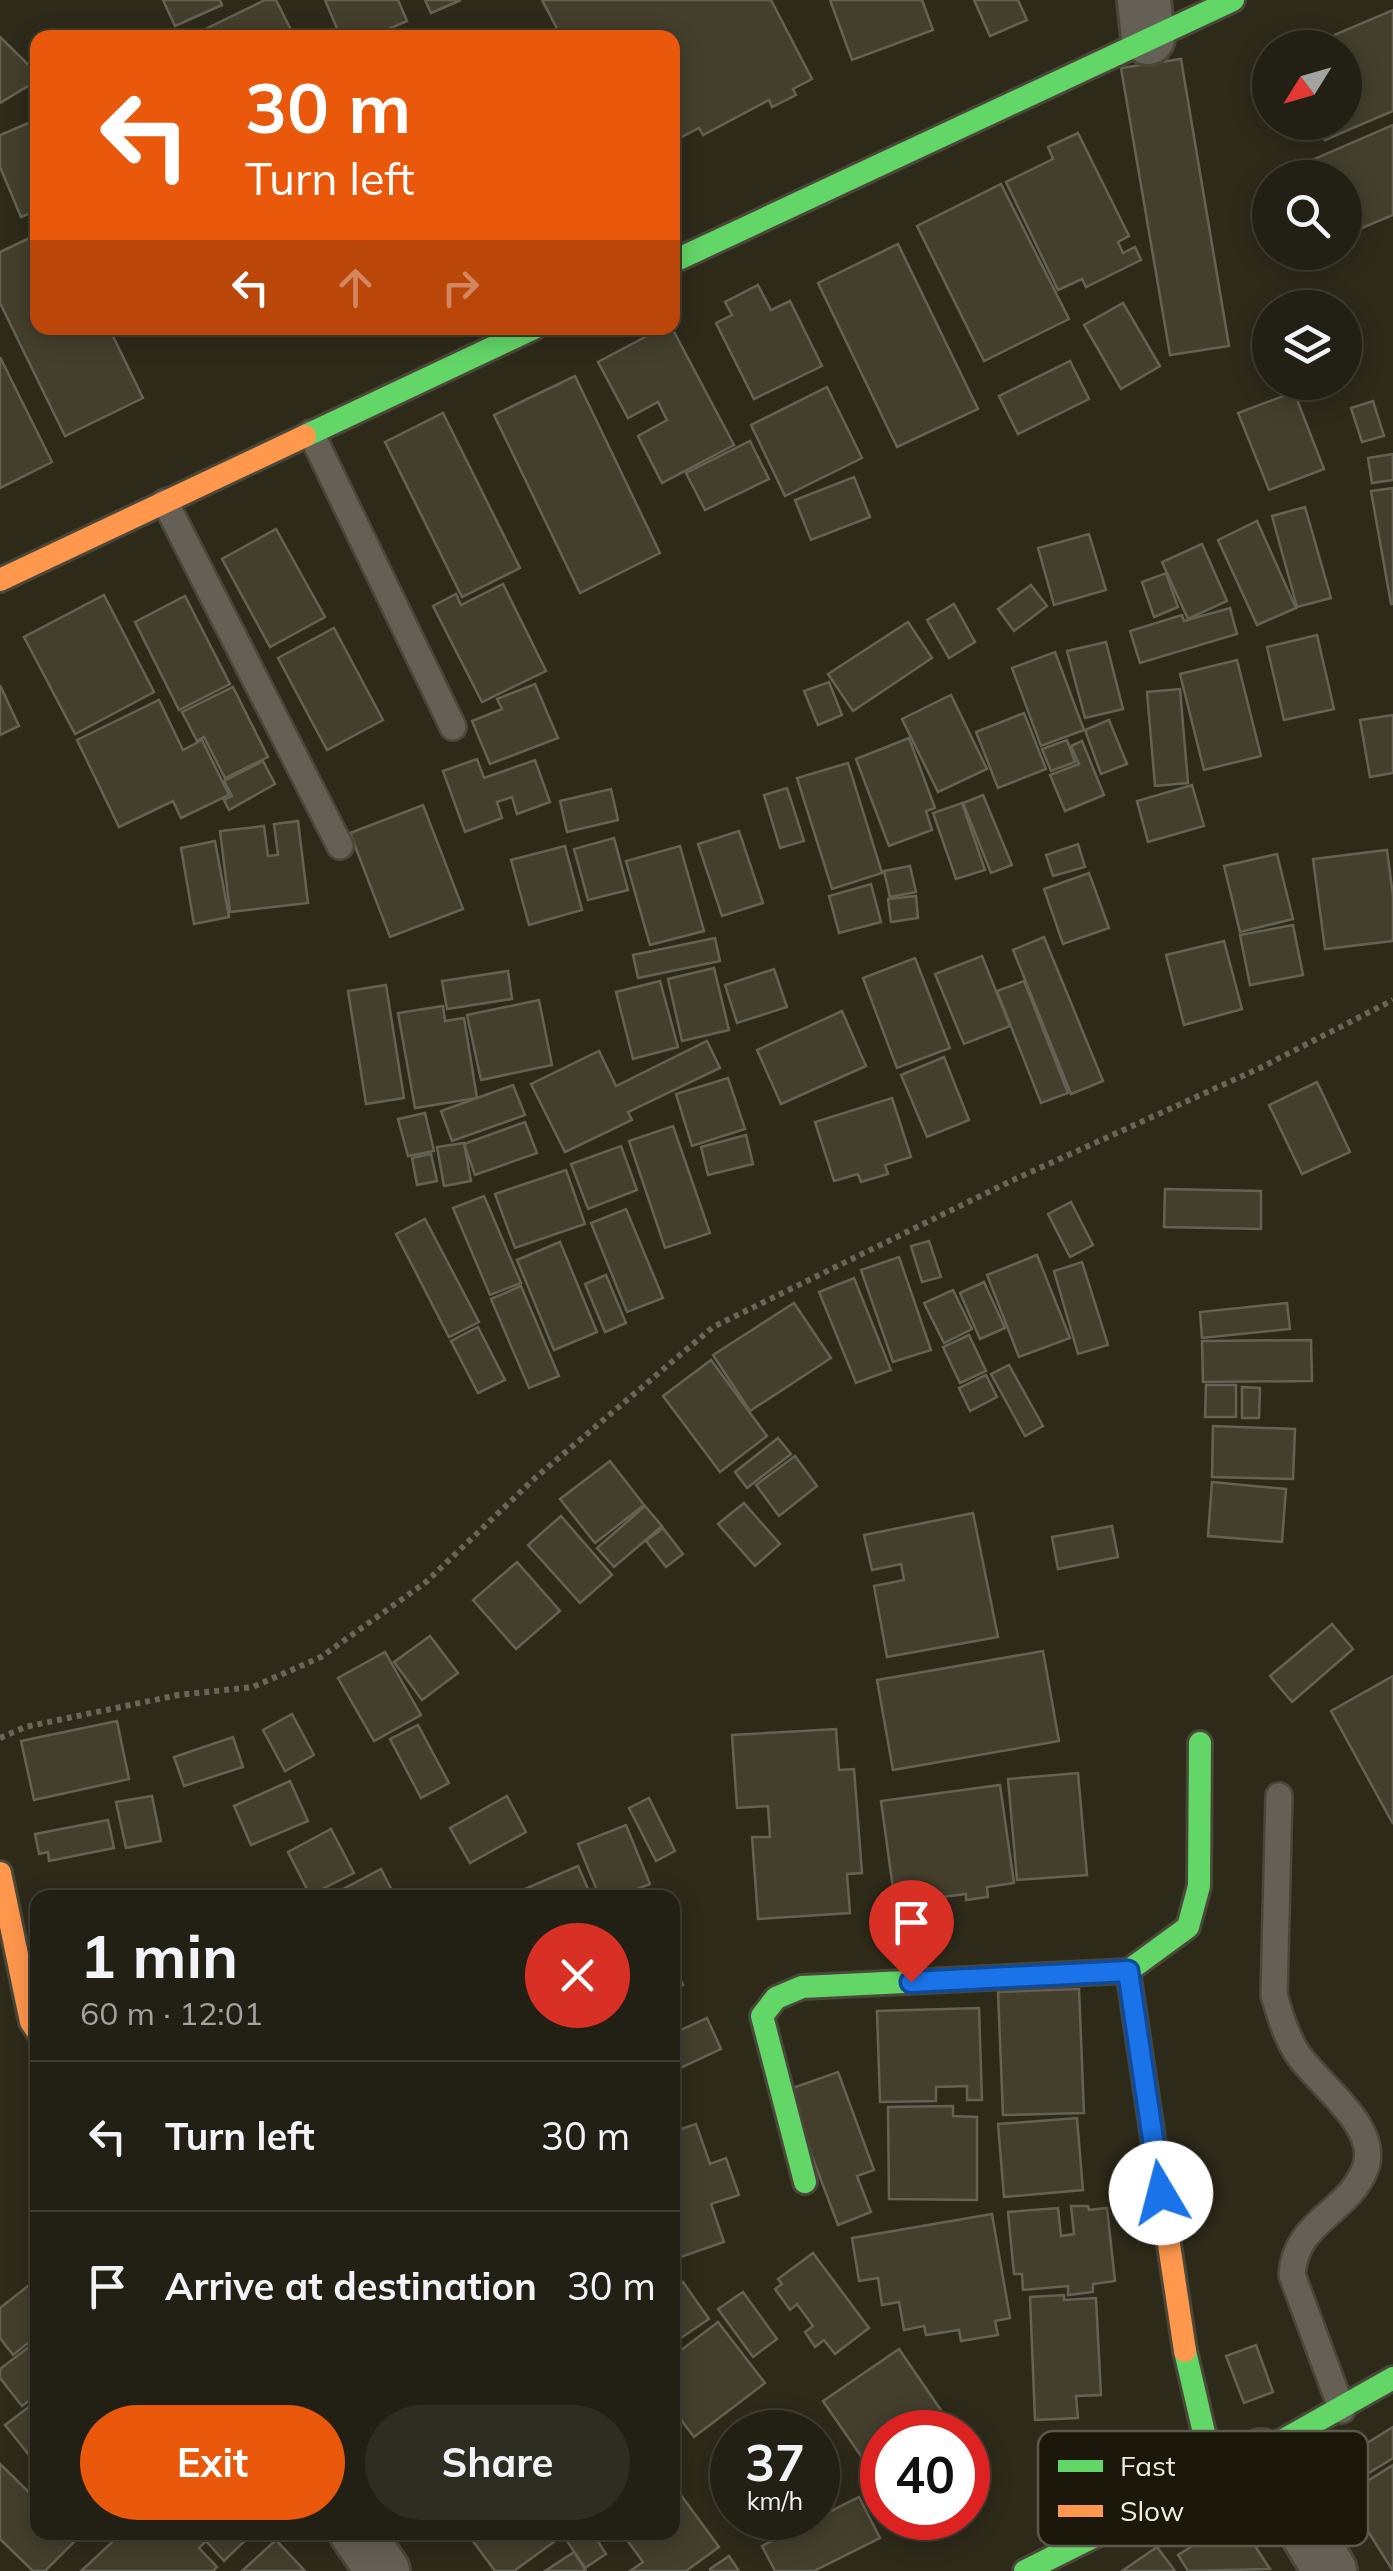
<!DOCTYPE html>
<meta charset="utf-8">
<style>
:root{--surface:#222014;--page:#2e2d22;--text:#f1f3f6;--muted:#a2a3a0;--line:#3f3e34;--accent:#ea580c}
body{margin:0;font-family:Mulish,sans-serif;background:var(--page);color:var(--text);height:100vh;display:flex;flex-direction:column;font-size:38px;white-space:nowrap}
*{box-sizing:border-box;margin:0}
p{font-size:32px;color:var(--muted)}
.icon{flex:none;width:55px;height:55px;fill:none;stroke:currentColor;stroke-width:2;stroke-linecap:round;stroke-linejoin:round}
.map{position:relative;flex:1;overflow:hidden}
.details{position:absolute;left:30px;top:1890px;width:650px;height:650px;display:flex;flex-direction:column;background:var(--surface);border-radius:20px;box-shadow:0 5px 25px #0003,0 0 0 2px var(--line)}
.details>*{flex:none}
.top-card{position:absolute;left:30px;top:30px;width:650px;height:305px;border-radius:20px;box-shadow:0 5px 25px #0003,0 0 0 2px var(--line);background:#ea580c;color:#fff;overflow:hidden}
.needle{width:65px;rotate:233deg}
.controls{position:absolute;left:1252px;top:30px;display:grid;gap:20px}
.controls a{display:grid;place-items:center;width:110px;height:110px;border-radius:50%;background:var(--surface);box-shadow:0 5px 25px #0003,0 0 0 2px var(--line);font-size:50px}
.speed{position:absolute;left:710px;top:2410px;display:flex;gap:20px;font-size:50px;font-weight:700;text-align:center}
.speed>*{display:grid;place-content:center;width:130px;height:130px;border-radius:50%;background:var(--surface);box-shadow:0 5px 25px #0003,0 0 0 2px var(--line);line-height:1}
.speed small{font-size:25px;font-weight:400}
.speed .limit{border:15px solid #d22;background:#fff;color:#111}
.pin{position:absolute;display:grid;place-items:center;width:85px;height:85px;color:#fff;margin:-102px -42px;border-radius:50% 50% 50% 0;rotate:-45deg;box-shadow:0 0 10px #0007}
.pin .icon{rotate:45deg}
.me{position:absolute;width:110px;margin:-55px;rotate:352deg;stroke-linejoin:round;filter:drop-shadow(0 0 8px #0008)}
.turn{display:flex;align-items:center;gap:35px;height:210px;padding:0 50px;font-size:45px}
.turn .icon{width:130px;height:130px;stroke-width:2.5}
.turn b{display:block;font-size:70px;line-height:85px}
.lanes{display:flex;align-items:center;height:95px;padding:0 50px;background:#0003;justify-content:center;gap:50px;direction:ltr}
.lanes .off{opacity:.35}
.round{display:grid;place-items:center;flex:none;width:105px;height:105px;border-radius:52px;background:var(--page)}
.summary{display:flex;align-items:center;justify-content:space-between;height:170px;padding:0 50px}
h1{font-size:60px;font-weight:700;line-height:75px}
.primary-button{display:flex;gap:20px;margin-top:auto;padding:20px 50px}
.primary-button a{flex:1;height:115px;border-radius:60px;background:var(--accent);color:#fff;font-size:40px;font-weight:700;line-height:115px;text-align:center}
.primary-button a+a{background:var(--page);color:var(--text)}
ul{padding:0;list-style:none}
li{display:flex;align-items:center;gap:30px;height:150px;padding:0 50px;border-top:2px solid var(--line)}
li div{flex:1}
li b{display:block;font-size:38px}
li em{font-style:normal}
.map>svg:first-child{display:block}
.building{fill:#433f2c;stroke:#646254;stroke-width:2.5}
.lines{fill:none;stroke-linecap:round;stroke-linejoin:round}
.lane-casing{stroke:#4a4739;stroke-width:30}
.street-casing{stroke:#4a4739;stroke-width:58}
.fast-casing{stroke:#4a4739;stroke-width:28}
.slow-casing{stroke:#4a4739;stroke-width:28}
.path{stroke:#68665a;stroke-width:6;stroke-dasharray:5 5;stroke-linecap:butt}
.lane{stroke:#646055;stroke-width:25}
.street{stroke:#646055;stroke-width:52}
.fast{stroke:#63d668;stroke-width:22}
.slow{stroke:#ff974d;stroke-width:22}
.route-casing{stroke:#114b97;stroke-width:25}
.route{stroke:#1a73e8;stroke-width:18}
.key{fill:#1b180b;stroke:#5b5849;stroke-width:2.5}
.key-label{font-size:28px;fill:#f0eddb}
</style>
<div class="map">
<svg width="1393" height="2571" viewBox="0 0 1393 2571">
<rect width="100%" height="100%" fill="#2e2a1a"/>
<g class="building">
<path d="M163,0H220L222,5L175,26Z"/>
<path d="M265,0H276L295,38H187Z"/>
<path d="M325,0H398L407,21L368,38H341Z"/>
<path d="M425,0H461L431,13Z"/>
<path d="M542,0H771L812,79L793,89L796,95L772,107L769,100L703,135L699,128L672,142V38H562Z"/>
<path d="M830,0H922L933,30L852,60Z"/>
<path d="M974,0H1018L1027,20L990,36Z"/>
<path d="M1393,10V111L1325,140L1318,122H1345V48H1304Z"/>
<path d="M0,37L38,74V80L0,103Z"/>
<path d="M1181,59L1229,346L1170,355L1121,68Z"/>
<path d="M38,119V210L21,217L0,167V135Z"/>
<path d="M1393,125V215L1345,235V178H1287L1284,172Z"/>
<path d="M1078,133L1129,236L1118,242L1123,253L1135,247L1141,260L1086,287L1082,279L1058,290L1006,182L1053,159L1048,147Z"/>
<path d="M1001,184L1069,319L984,361L917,226Z"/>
<path d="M38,234V328H109L143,398L65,436L0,303V252Z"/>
<path d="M898,244L978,409L897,447L818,283Z"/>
<path d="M758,285L771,310L790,301L822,366L754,399L716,323L732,315L725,302Z"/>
<path d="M1123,303L1160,366L1121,389L1084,325Z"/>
<path d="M662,328H672L734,445L662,483L638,436L667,420L658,402L628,418L598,362Z"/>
<path d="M0,357L52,462L0,488Z"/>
<path d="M1070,361L1089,399L1018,434L999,396Z"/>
<path d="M575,376L660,553L580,593L494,415Z"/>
<path d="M827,387L862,458L785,496L751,425Z"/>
<path d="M1294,392L1324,469L1269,490L1238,413Z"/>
<path d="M1373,401L1384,436L1362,442L1351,408Z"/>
<path d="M443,413L520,568L462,597L385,442Z"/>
<path d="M750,441L769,479L705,510L686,473Z"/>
<path d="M1393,454V480L1372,483L1368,458Z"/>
<path d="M854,477L870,517L811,540L795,500Z"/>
<path d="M1393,488V604H1391L1371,491Z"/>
<path d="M1305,507L1331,598L1297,607L1272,516Z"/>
<path d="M1257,521L1296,608L1257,625L1218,540Z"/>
<path d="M276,529L325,617L270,647L222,559Z"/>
<path d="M1089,534L1106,590L1054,605L1038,548Z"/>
<path d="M1202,544L1227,601L1188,619L1162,562Z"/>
<path d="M1166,573L1178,607L1154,617L1142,582Z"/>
<path d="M503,584L546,671L482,702L433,606L456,594L461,605Z"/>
<path d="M1031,585L1047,606L1014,631L998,609Z"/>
<path d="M104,595L154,692L75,734L24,637Z"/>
<path d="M185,596L230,684L179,710L135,622Z"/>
<path d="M954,604L975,642L949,658L927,620Z"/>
<path d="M1230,608L1237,634L1140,663L1130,631L1182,615L1184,621Z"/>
<path d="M908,622L932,658L853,711L828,674Z"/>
<path d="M334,628L383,720L327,750L278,658Z"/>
<path d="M1317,635L1334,709L1284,720L1267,647Z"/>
<path d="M1106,642L1123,709L1085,718L1067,651Z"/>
<path d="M1055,652L1084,730L1041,746L1012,668Z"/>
<path d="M1237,660L1261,756L1204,770L1180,674Z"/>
<path d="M829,682L842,715L818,725L804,691Z"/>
<path d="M535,684L558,738L490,764L472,721L502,709L497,699Z"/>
<path d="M0,685L19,726L0,735Z"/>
<path d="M233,687L268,757L225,778L204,737L197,741L182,712Z"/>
<path d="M1180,689L1188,783L1155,786L1147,692Z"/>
<path d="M951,695L987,769L938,792L902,719Z"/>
<path d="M159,700L183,750L202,740L229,795L181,818L173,801L119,827L77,740Z"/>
<path d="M1024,713L1046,769L998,788L976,732Z"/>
<path d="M1393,715V773L1370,777L1360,720Z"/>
<path d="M1109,720L1127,764L1101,774L1085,730Z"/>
<path d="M909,738L935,808L926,811L932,830L889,846L856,759Z"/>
<path d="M1067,740L1075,762L1051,771L1042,749Z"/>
<path d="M1082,741L1104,795L1065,811L1050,775L1079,764L1071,746Z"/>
<path d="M477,759L484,778L535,760L550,802L517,814L512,797L497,802L502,818L465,832L443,771Z"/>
<path d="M263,761L275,784L229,810L224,800L232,796L224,781Z"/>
<path d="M848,763L882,873L832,889L797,778Z"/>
<path d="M1192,785L1204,826L1148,842L1137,801Z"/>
<path d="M787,788L804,841L780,848L764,795Z"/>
<path d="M611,789L618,820L567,832L560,801Z"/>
<path d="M983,795L1012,865L991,873L963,803Z"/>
<path d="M962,803L985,870L956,879L933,813Z"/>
<path d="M423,805L463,909L390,937L350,833Z"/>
<path d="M298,821L308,903L230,912L220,831L264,826L268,856L278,855L274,824Z"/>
<path d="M739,831L763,903L722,916L698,844Z"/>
<path d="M614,838L628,890L588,900L574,849Z"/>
<path d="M215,841L229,917L194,924L181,848Z"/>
<path d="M1078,844L1085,867L1053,876L1046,855Z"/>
<path d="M565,846L582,910L529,925L511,860Z"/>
<path d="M680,846L704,931L650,945L626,861Z"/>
<path d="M1387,850L1393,896V941L1325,949L1313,859Z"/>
<path d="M1277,854L1293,919L1240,932L1224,866Z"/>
<path d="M910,866L916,892L890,897L884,871Z"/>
<path d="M1089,873L1109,928L1063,944L1044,889Z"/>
<path d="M871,884L881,922L839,933L829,896Z"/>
<path d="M916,896L918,918L891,922L888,899Z"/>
<path d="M1293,925L1303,975L1250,985L1240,935Z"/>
<path d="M1044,937L1103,1081L1071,1094L1013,950Z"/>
<path d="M715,938L720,961L638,978L633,955Z"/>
<path d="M1224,941L1242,1009L1184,1025L1166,955Z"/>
<path d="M982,956L1010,1026L964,1044L935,974Z"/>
<path d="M915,958L950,1048L897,1068L863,978Z"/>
<path d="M714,968L729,1030L682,1041L668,979Z"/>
<path d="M774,969L787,1007L737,1023L725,985Z"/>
<path d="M508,971L512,999L447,1009L442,981Z"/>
<path d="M660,981L678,1047L633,1059L616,992Z"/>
<path d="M1024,981L1068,1093L1041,1103L997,991Z"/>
<path d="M386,985L404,1098L366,1104L348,991Z"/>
<path d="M539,1000L552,1065L481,1080L467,1015Z"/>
<path d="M443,1006L445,1021L464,1018L477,1098L415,1108L398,1013Z"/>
<path d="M842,1011L866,1066L781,1104L757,1050Z"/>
<path d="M707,1041L720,1068L628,1112L632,1120L565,1152L531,1084L599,1051L616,1086Z"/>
<path d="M944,1057L969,1120L927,1137L901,1075Z"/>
<path d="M728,1078L745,1129L692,1146L676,1094Z"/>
<path d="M1317,1082L1350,1152L1302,1174L1269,1105Z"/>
<path d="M513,1085L525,1115L452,1141L441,1111Z"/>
<path d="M892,1098L911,1157L885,1165L888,1174L861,1182L858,1174L834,1181L815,1122Z"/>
<path d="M425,1113L434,1151L408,1156L398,1119Z"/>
<path d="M525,1122L537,1153L475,1175L464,1144Z"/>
<path d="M673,1126L710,1233L665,1248L629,1141Z"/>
<path d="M746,1135L753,1164L708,1175L701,1147Z"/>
<path d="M464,1143L471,1181L444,1186L437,1147Z"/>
<path d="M621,1146L637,1190L588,1209L571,1164Z"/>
<path d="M431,1154L437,1181L417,1185L412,1158Z"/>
<path d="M566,1170L585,1224L515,1248L495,1194Z"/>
<path d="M1165,1189L1261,1191V1229L1164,1227Z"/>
<path d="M484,1196L521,1283L490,1295L453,1208Z"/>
<path d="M1071,1202L1093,1245L1070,1257L1048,1214Z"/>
<path d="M626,1209L663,1298L627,1312L591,1223Z"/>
<path d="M425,1219L479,1322L449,1337L396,1234Z"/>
<path d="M929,1241L941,1277L922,1282L911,1246Z"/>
<path d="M560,1242L597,1332L554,1350L517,1260Z"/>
<path d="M1037,1255L1070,1338L1019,1357L987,1275Z"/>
<path d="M899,1257L931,1350L893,1362L861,1270Z"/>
<path d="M1082,1262L1108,1345L1078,1354L1054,1271Z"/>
<path d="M606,1275L626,1323L605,1332L585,1284Z"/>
<path d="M854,1278L891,1370L856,1383L819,1292Z"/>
<path d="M984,1282L1005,1328L980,1339L960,1293Z"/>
<path d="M521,1286L559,1376L529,1388L491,1299Z"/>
<path d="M953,1290L972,1329L944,1343L924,1303Z"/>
<path d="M794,1303L831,1358L750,1411L713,1355Z"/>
<path d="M1287,1303L1290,1329L1202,1338L1200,1312Z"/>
<path d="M478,1327L505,1380L478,1393L451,1341Z"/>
<path d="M969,1335L986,1371L960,1383L943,1347Z"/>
<path d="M1311,1340L1312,1381L1203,1382L1202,1341Z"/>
<path d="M711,1360L767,1436L720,1472L663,1396Z"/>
<path d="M1009,1365L1043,1426L1025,1436L991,1374Z"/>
<path d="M986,1375L997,1397L970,1411L959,1388Z"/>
<path d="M1206,1385H1236V1417H1205Z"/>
<path d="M1242,1387L1260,1388L1259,1418H1242Z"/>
<path d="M1213,1426L1295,1429L1293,1479L1212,1477Z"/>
<path d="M778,1438L791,1454L747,1488L735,1472Z"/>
<path d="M795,1456L817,1486L779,1516L756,1485Z"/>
<path d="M610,1461L644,1505L595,1543L560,1499Z"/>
<path d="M1212,1482L1286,1489L1282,1542L1208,1536Z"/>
<path d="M744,1503L780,1544L755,1566L718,1524Z"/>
<path d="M645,1506L662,1526L614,1567L597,1548Z"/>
<path d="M973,1513L998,1637L887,1657L874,1586L904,1580L901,1564L872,1570L864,1535Z"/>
<path d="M561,1516L612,1575L580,1603L528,1545Z"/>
<path d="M1112,1526L1118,1557L1058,1569L1052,1537Z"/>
<path d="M663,1528L683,1554L666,1567L646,1541Z"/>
<path d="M517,1562L560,1611L516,1649L473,1600Z"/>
<path d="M1332,1624L1353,1649L1292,1702L1270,1676Z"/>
<path d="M430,1636L458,1673L422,1700L394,1662Z"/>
<path d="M1043,1651L1059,1741L893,1770L877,1680Z"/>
<path d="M385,1652L421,1715L374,1741L338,1678Z"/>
<path d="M1393,1676V1824L1331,1711Z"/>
<path d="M292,1714L314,1755L285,1771L263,1730Z"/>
<path d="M117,1721L129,1779L34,1800L21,1741Z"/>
<path d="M418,1725L449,1783L421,1798L390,1739Z"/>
<path d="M836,1729L839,1770L854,1769L862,1873L847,1874L850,1913L758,1919L752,1837H770L768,1806L737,1808L732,1735Z"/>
<path d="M233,1737L243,1767L184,1786L174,1757Z"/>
<path d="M1078,1773L1087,1875L1017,1880L1008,1779Z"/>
<path d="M290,1781L308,1821L251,1845L234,1806Z"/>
<path d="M1000,1785L1014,1883L987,1887L988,1897L966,1900V1894L895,1903L881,1801Z"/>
<path d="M152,1796L161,1841L126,1848L116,1802Z"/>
<path d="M507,1796L526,1832L470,1863L450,1828Z"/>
<path d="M649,1798L675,1851L656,1861L629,1808Z"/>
<path d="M108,1820L114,1848L49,1861L48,1852L39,1854L35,1834Z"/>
<path d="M626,1825L650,1884L614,1898H600L578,1844Z"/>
<path d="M331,1829L354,1873L310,1895L288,1852Z"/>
<path d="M578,1866L592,1898H504Z"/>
<path d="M381,1869L396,1898H326Z"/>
<path d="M672,1961L683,1985L672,1990Z"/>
<path d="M1079,1989L1084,2113L1003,2115L998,1992Z"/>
<path d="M979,2008L982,2100H967V2086L936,2087V2101L880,2102L877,2011Z"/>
<path d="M707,2018L721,2049L672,2072V2034Z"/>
<path d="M838,2072L874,2170L857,2176L871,2212L838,2225L787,2090Z"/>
<path d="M953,2106V2116L977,2117V2200L889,2199L888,2107Z"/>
<path d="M1077,2118L1083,2190L1004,2197L998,2124Z"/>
<path d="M696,2124L710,2164L726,2158L739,2195L711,2204L724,2242L672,2260V2132Z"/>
<path d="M1071,2206H1088L1089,2210L1107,2208L1115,2281L1093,2284V2292L1068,2295V2286L1023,2290L1022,2274H1014L1008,2212L1058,2208L1061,2236L1074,2234Z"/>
<path d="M992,2214L1010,2318L995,2321L998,2335L961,2341L959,2330L926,2335L924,2326L904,2330L899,2302L882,2305L878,2278L859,2281L852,2238Z"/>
<path d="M813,2253L869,2328L835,2354L824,2340L815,2347L805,2332L813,2326L797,2304L790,2310L775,2289L782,2284L778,2279Z"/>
<path d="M38,2278V2335L13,2355L0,2338V2308Z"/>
<path d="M683,2282L709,2319L672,2344V2289Z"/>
<path d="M743,2292L777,2339L753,2357L718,2309Z"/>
<path d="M1064,2295V2300L1096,2298L1101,2395L1076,2396L1078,2418L1035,2420L1030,2297Z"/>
<path d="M718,2322L765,2383L694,2437L672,2408V2357Z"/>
<path d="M38,2340V2394L22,2406L0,2378V2369Z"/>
<path d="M1256,2345L1273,2392L1244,2403L1226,2356Z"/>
<path d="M899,2349L947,2419L928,2432H882V2464L872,2472L823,2401Z"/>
<path d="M38,2400V2465H37L5,2425Z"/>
<path d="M797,2421L806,2432H781Z"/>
<path d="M1393,2427V2458L1338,2492L1325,2469Z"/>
<path d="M818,2449L831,2468L818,2478Z"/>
<path d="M0,2464L38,2501V2532H70L77,2539L45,2571H33L0,2539Z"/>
<path d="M1393,2465V2571L1345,2495Z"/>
<path d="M732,2467V2488L722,2474Z"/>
<path d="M678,2491L719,2547L686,2571H630L643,2562L622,2533L672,2532V2496Z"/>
<path d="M859,2497L880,2538L814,2571H775L762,2546Z"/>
<path d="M1237,2518L1270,2569L1188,2571L1178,2555Z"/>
<path d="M123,2532H254L224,2561L206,2541L199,2548L217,2567L213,2571H81Z"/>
<path d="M559,2532L562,2536L514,2571H495L467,2533Z"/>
<path d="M561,2532H592L606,2554L585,2568Z"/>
<path d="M276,2540L305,2571H242Z"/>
<path d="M1157,2547L1175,2571H1122Z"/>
<path d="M574,2552L586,2571H545Z"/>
<path d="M729,2556L739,2571H711L710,2569Z"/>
</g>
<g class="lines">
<defs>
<g id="lane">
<path d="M311,433L453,727"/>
<path d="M165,502L340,846"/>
<path d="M1279,1796L1274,1995C1280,2015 1286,2036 1297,2053C1316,2083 1382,2127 1365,2169C1348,2213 1295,2221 1292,2275L1342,2410"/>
</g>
<g id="street">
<path d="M1144,0L1148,38"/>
<path d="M1261,2456L1330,2571"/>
<path d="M356,2532L383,2571"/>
</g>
<g id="fast">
<path d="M672,262L1233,0"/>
<path d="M305,436L534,328"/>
<path d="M805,2182L762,2016L776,1998L802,1987L1128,1971L1188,1927L1199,1886L1200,1743"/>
<path d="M1185,2351L1214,2476"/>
<path d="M1025,2571L1257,2455L1393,2378"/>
</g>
<g id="slow">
<path d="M0,580L305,436"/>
<path d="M0,1873L31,2022L38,2032"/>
<path d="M1128,1971L1185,2351"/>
</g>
</defs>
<use href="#lane" class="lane-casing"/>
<use href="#street" class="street-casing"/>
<use href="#fast" class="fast-casing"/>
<use href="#slow" class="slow-casing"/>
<path class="path" d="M0,1738L25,1727L178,1695L253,1687L321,1657L426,1582L535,1478L713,1327L1011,1181L1260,1068L1393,1000"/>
<use href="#lane" class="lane"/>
<use href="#street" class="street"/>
<use href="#fast" class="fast"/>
<use href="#slow" class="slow"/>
</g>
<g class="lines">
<defs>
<path id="route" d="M911,1982L1128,1971L1161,2193"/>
</defs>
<use href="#route" class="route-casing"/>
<use href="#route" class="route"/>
</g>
<rect x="1038" y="2431" width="330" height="115" rx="15" class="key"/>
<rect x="1058" y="2460" width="45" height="12" fill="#63d668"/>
<rect x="1058" y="2505" width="45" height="12" fill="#ff974d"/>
<g class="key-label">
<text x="1120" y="2476">Fast</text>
<text x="1120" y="2521">Slow</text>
</g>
</svg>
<div class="controls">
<a><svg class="needle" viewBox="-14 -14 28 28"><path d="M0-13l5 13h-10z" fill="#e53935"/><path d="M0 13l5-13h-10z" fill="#a2a3a0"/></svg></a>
<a><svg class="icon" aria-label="search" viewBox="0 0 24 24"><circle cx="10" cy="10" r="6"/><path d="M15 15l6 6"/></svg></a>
<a><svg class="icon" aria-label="layers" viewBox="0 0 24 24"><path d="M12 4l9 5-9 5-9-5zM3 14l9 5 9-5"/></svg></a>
</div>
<div class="speed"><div>37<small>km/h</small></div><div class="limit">40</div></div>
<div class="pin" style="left:911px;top:1982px;background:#d93025"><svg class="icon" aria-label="arrive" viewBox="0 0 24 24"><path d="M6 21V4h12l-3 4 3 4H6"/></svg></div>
<svg class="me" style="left:1161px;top:2193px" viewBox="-20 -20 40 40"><circle r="19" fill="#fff"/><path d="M0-13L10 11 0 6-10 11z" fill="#1a73e8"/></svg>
<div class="top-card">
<div class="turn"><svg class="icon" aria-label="left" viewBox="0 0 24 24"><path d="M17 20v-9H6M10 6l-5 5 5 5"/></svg><div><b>30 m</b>Turn left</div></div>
<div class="lanes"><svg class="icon" aria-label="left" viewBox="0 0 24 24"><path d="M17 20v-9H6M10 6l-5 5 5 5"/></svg><svg class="icon off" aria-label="ahead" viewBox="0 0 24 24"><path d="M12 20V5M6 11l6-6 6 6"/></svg><svg class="icon off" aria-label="right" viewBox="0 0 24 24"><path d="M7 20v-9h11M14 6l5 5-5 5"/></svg></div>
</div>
<section class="details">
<div class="summary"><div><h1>1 min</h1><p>60 m · 12:01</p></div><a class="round" style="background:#d93025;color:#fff"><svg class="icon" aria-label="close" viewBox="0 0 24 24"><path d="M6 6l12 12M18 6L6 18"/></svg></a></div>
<ul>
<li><svg class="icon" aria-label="left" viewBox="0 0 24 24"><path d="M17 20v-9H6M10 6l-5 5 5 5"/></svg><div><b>Turn left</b></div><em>30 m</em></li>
<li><svg class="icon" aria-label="arrive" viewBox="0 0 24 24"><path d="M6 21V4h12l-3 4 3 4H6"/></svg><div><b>Arrive at destination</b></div><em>30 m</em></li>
</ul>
<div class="primary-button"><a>Exit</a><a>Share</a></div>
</section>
</div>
